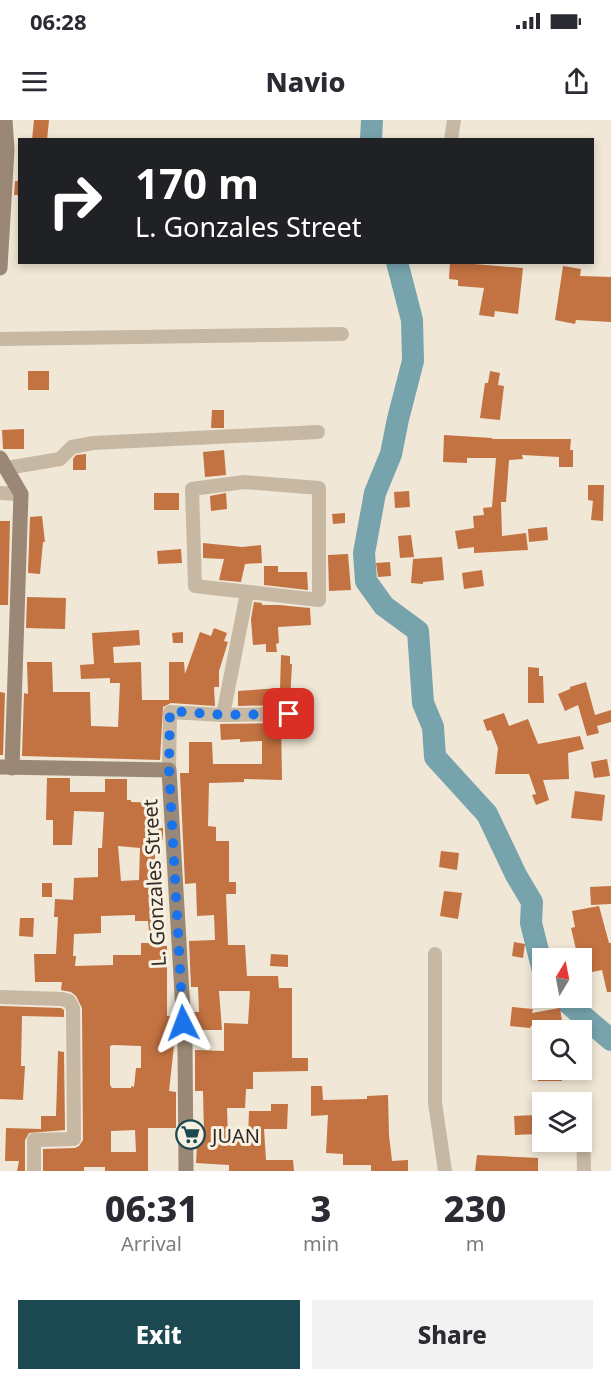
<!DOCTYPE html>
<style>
:root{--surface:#fff;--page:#f2f2f3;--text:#2b2b33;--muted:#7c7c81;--accent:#1c4852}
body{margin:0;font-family:"Noto Sans",sans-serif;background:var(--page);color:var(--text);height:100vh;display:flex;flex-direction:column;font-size:22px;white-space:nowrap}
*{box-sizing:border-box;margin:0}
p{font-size:20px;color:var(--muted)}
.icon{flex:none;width:33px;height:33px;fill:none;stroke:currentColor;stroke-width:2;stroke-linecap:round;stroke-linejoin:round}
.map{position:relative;height:1051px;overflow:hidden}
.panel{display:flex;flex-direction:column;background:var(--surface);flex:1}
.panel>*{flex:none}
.guide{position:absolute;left:18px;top:18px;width:576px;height:126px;border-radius:0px;box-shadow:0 3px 9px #0003;background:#202124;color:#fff;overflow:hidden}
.needle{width:39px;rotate:10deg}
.buttons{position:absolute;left:532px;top:828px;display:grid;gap:12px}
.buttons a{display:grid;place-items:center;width:60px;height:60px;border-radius:0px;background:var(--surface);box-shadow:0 3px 9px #0003;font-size:30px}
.pin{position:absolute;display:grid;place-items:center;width:51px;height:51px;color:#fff;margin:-26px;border-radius:12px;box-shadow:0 3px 9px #0006}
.me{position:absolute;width:66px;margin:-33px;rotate:357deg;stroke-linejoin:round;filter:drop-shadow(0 0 4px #0008)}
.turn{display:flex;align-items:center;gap:21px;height:126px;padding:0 18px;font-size:27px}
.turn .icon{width:78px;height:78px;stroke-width:2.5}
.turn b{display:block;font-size:42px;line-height:51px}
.eta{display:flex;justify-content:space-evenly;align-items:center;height:102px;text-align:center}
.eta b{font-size:36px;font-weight:800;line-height:42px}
.cta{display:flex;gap:12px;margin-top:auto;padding:12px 18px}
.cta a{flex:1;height:69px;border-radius:0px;background:var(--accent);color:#fff;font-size:24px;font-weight:800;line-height:69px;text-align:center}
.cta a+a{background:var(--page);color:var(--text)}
.status{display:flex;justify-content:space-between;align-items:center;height:42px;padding:0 30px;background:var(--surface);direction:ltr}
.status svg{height:16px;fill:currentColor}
header{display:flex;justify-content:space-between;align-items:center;height:78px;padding:0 18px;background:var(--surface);font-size:27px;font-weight:800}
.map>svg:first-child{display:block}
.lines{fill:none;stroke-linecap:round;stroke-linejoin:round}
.river{stroke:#76a3ac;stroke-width:22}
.building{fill:#c37241;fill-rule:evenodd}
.street{stroke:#c7b8a3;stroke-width:14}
.secondary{stroke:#9a8775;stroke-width:15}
.route{stroke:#1a73e8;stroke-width:10;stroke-dasharray:0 18}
.labels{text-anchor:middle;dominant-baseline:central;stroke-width:6;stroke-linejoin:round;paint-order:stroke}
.street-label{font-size:20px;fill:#322b25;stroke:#f8f1e2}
.poi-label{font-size:20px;fill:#322b25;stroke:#f8f1e2;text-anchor:start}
</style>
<div class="status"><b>06:28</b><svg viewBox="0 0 49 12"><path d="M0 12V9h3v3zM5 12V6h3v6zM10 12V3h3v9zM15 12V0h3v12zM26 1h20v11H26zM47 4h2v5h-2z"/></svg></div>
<header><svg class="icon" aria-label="menu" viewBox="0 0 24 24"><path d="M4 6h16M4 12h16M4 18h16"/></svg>Navio<svg class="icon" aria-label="share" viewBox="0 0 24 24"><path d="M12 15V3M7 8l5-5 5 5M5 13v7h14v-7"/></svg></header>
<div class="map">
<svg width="611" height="1051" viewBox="0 0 611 1051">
<rect width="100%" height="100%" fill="#f0e7d6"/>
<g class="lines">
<g class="river">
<path d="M371,20L372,0"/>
<path d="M397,142L412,200L413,241L398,299L391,334L375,373L364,433L366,461L384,486L418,511L423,583L433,607L435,637L487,694L516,755L532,782L531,803L543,851"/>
<path d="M562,878L611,920"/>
</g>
</g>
<g class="building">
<path d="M34,0H49L47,20H32Z"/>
<path d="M15,61H20V75H14Z"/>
<path d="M450,142L523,148L518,194L495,191L494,197L479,195L484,168L458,166V160L449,159Z"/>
<path d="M563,146L581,149L580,156L611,157V202L576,200L575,204L555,200Z"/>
<rect x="28" y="251" width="21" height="19"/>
<path d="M490,251L500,253L498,265L504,266L500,300L480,298L485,263H488Z"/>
<path d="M212,290H224V308H211Z"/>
<path d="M24,309V329H3L2,310Z"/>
<path d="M444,315L492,318V319H571L570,330H573V347H559V337L522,335L523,339L509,340L506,382H501L502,416L526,413L528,430L474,433V427L458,429L455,411L474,408L473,396L484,395L483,388L492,387L496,338H467V343L443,342Z"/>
<path d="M224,330L226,355L205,357L203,332Z"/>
<path d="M86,334V350H73V339L76,335Z"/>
<path d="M588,365H604L603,401L591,400L593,381L588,380Z"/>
<path d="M409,371L410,387L395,388L394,372Z"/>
<rect x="154" y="373" width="25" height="17"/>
<path d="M226,373L227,389L211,391L210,376Z"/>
<path d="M345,393V403L333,404L332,394Z"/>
<path d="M42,396L45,422H43L40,454L28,453L30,397Z"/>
<path d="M0,401H10L8,485H0Z"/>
<path d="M547,407L548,420L529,422L528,409Z"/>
<path d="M411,415L414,437L400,438L398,416Z"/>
<path d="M203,423L242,427L261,425L262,443L245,444L241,462L219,460L224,439L203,438Z"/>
<path d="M181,429L182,443L158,444L157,431Z"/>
<path d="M348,434L351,470L329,471L328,435Z"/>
<path d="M442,437L444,460L423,462V464L411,463L413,439Z"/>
<path d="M390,442L391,456L378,457L376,443Z"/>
<path d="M264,446H278V452H307L308,470L264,465Z"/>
<path d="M482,450L484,466L464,469L462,453Z"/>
<path d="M27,477L66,478L65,509L26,508Z"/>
<path d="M254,482L262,483V485H279L310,488L311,505L278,507L279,523L276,524L277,532H266V524L253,525L251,499Z"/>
<path d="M214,508L227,513L224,521L228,522L219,551V567H214L215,586L171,583L163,587L160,640L22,636L24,573L28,574L27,542H52L53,572H90L91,606L118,607L120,563H110V558L81,559L80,545L94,544L92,513L139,510L140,525L113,527L114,543L141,542L142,580H169V542H184L185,554L200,512L211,516Z"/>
<path d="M183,512V523H173L172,513Z"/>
<path d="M281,535L290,536V544H292L290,581H281V585L238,586V571L280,568Z"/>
<path d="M528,547L539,548V556H543L544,583H528Z"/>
<path d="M586,562L595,595L611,590V602L597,606L599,613L587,616L578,585L565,591L558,574L570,569V567Z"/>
<path d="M0,572L5,573L3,635H0Z"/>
<path d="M504,593L509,606L528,599L538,624L580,616L584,629L568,633L569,659L543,660L549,680L536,685L532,675L536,674L529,654H495L498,628L491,610L487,611L483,600Z"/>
<path d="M281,603L282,660L244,659V662L209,663L208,706L216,707V721H229V762H236V774H226L228,825H245L247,856H278L279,868H292V938H308V951L253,952V969H246L245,988H227L228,1018H248L249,991H271V984H288L287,1009H264L266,1040H293L294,1051H229V1045L196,1043L197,1026H201L202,1014H204L203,971H195V930L224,931V903L248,904L250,871H219L222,910H194L193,892H199L198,867H191L189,821L215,820L214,795L197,796L196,763L185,764L180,653H189V622H212L213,644H262V621L240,622V619L221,620L220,604Z"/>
<path d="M607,639L610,656L594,658L591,642Z"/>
<path d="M47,658H70V672H105V659H127V680H131V682L158,683V708H163V720H156L154,759H159L163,826H167V896H173L175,916L169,971L176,972V1008H148V1051H105V1047H84V1051H43V1029L75,1028L79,1026L83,1020L82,888L76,876L71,872L61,870L62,862H35L34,834H56L58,797H54L55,779L73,780L74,758L98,757V728H102L104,692L74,691L72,725H53V700H46ZM118,726L140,728L139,760L121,761ZM135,795V801H148L150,823H141V835H113V845L75,846L76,836H73L74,814L101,813V796ZM113,925L141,926V948H136L134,967L131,966V968H112L110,965V926ZM135,1010L136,1032H111V1011Z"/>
<path d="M575,671L605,675L602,701L571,698Z"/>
<path d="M441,731L459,733L457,750L439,747Z"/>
<rect x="42" y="763" width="10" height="14"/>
<path d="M611,766V784L591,785L590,767Z"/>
<path d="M444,771L462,773L458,799L440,796Z"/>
<path d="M599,786L609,823H611V872H607L602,850L592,852L591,848L583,850L582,838H578L571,808L575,807L572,791Z"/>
<path d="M20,798H34L33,817L19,816Z"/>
<path d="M514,822L525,824L523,838L512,836Z"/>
<path d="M271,834L288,835V847L270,846Z"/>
<path d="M0,886L61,888L64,890V897L22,896L21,946H25L23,980L0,979Z"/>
<path d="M512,887L533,889L532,893L560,888L562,901L531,906L530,908L510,906Z"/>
<path d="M58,931L64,932L65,1010L29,1013L25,1020V1051H17L19,1041H5L6,1008L41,1009V996H56Z"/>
<path d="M538,950H561L562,961H538Z"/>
<path d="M311,966H322L323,980L367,979V976L388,975L389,1015L392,1041L408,1040V1051H371V1045H343V1034L326,1033L328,995L311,996Z"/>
<path d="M536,995L537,1014L515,1015L514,996Z"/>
<path d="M477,1035L538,1038V1051H475Z"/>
</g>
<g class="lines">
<g class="street">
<path d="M451,20L454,0"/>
<path d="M0,219L342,214"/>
<path d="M7,348L60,339L72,327L93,323L318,312"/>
<path d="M244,362L319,368V480L195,466L192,369Z"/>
<path d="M0,373L21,374"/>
<path d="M223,595L247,473"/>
<path d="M169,650L170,592L223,595L289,594"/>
<path d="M435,834V983L445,1051"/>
<path d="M0,877L62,879L69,881L73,888L74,1019L34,1020V1051"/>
<path d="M583,999L584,1051"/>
</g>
<g class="secondary">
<path d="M0,148L7,30L5,0"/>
<path d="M0,338L21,374L12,648"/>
<path d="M0,647L169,650L185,926L186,1051"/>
</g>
</g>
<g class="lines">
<path class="route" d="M183,903L169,650L170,591L223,595L289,594"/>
</g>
<defs>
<symbol id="supermarket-ring" viewBox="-11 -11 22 22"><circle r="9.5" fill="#f8f1e2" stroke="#1c4852" stroke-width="1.5"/><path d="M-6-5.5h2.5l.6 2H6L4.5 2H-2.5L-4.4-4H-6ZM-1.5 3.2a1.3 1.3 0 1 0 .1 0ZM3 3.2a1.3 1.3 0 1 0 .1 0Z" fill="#1c4852"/></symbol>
</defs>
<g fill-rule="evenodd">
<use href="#supermarket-ring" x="174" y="998" width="33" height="33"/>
</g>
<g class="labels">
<g class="street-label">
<text transform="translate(154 763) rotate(-93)">L. Gonzales Street</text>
</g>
<g class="poi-label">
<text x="212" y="1015">JUAN</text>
</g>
</g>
</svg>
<div class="buttons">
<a><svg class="needle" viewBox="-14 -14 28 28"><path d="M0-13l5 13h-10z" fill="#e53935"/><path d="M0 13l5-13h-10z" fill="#7c7c81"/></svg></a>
<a><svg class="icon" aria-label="search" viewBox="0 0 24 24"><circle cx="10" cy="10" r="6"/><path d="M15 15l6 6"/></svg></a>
<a><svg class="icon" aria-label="layers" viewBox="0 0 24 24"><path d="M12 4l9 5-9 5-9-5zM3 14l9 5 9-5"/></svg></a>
</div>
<div class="pin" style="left:289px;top:594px;background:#d93025"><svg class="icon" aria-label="arrive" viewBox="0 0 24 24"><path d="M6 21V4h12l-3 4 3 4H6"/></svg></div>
<svg class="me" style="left:183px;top:903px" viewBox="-20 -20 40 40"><path d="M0-17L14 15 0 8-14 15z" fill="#1a73e8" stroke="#fff" stroke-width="4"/></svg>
<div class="guide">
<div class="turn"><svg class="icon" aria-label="right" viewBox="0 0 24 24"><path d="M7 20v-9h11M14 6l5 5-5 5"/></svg><div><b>170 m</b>L. Gonzales Street</div></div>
</div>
</div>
<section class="panel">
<div class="eta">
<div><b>06:31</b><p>Arrival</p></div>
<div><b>3</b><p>min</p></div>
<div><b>230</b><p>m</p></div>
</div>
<div class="cta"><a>Exit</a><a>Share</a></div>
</section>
